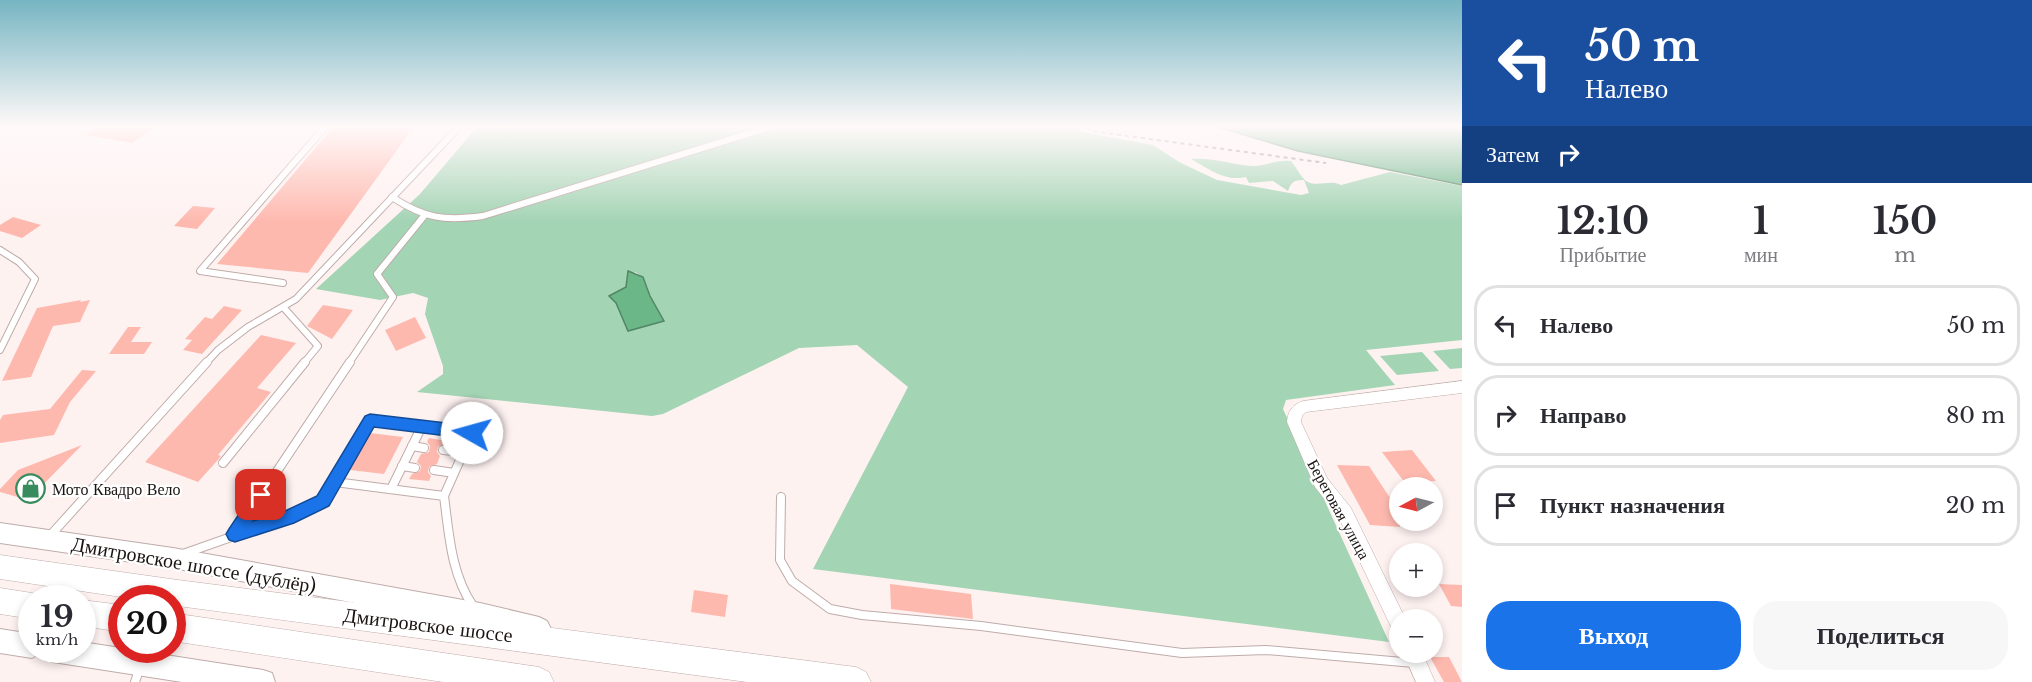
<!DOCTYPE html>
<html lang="ru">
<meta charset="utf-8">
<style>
:root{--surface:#fff;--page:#f7f7f7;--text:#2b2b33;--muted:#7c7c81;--line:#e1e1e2;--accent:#1a73e8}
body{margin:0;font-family:"Libre Baskerville",serif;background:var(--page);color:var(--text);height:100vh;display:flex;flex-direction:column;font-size:22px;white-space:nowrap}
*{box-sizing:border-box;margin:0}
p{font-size:20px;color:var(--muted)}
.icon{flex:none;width:33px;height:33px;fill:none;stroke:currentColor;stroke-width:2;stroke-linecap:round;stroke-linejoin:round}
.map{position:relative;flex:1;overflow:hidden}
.drawer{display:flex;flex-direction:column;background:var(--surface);width:570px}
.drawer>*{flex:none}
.banner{background:#1a4fa0;color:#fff;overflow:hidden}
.needle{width:39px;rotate:263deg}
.tools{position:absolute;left:1389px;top:477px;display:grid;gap:12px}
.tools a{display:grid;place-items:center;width:54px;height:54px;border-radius:50%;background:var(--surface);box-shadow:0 3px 9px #0003;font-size:30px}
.speed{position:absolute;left:18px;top:585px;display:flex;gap:12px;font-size:30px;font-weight:700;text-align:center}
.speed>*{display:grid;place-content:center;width:78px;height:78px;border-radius:50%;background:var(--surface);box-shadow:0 3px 9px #0003;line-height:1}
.speed small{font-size:15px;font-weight:400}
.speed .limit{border:9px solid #d22;background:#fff;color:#111}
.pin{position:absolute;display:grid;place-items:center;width:51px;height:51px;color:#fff;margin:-26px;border-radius:12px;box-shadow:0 3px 9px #0006}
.me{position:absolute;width:66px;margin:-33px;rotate:277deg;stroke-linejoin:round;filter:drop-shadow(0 0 4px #0008)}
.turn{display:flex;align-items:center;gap:21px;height:126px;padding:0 24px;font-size:27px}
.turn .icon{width:78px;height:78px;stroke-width:2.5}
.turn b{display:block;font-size:42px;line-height:51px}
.then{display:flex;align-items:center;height:57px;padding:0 24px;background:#0003;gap:12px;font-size:22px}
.eta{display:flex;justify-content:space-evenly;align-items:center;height:102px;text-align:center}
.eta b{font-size:36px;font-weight:700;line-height:42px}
.cta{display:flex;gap:12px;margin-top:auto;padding:12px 24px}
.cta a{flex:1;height:69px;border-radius:24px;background:var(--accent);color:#fff;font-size:24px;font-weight:700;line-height:69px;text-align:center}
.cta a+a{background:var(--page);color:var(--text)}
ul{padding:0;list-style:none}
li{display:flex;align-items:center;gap:18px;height:81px;margin:0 12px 9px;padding:0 12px;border:3px solid var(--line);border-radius:24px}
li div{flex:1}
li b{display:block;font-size:22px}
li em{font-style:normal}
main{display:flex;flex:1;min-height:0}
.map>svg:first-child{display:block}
.green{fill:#a3d4b4;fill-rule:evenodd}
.water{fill:#6bb788;stroke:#538665;stroke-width:1.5}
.building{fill:#feb9af}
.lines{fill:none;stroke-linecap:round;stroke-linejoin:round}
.service-far1-casing{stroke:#beaca9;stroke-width:8}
.service-casing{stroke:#beaca9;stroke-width:10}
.minor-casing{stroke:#beaca9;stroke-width:1}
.secondary-casing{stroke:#beaca9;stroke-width:2}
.trunk-casing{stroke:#beaca9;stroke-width:1}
.path{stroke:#948b8a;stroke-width:2;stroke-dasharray:4 4;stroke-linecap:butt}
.service-far1{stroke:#fff;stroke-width:6}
.service{stroke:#fff;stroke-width:8}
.minor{fill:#fff;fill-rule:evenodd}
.secondary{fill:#fff;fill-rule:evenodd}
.trunk{fill:#fff;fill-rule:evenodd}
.route{fill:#1a73e8;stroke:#114b97;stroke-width:1.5}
.labels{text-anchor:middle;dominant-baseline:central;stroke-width:4.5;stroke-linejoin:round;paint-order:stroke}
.poi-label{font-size:16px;fill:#1a1312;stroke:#fff;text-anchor:start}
.street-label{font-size:16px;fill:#1a1312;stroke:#fff}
.near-street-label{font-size:20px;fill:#1a1312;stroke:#fff}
</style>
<main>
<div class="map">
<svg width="1462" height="682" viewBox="0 0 1462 682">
<rect width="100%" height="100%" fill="#fef2f1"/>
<g class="green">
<path d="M477,127H1076L1081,132L1153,145L1179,162L1217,180L1301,195L1309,193L1304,180C1294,180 1291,182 1288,191L1273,181L1249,183L1246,177C1225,182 1209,169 1191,159C1213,157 1232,165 1253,166C1266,166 1277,159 1291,161C1296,167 1301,177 1306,181C1316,188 1330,179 1341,185L1390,172L1462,186V340L1366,350L1395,385L1286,400L1283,409L1389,642L813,569L908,387L857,345L799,348L663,414L652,416L417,392L443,374V366L425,314L428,298L413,293L380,300L316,289L420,194ZM635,272C646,278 647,285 650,296L628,331L616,303Z"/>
<path d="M1462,348V368L1450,369L1433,351Z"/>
<path d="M1422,352L1439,371L1397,375L1380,356Z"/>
</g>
<g class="water">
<path d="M1218,127H1462V185L1298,151Z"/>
<path d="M628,271L643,277L650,296L664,321L628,331L616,303L609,296L626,287Z"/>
</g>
<g class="building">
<path d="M98,127H155L132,143L86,135Z"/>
<path d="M333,127L413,128L308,273L217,264Z"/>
<path d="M193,206L215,208L197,229L174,226Z"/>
<path d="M13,217L41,225L22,238L0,231V225Z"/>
<path d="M81,300L80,302L90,300L80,322L53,326L31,377L2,381L37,308Z"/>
<path d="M323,305L353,310L332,339L307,326Z"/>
<path d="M224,306L242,310L202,354L183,350L192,340L185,339L205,317L212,319Z"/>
<path d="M415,317L426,338L396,351L385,330Z"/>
<path d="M128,327H141L131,342H152L144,354H109Z"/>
<path d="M261,335L296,343L257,388L271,392L218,455L221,456L217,461L198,482L145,462Z"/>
<path d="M82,370L96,371L70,402L54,435L0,443V420L3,415L50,409Z"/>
<path d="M370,433L403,437L384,474L350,470Z"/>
<path d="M429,438L447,441L446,444L438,447L437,452L440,456L437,464L429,467L428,472L431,476L429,481L409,479L412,474L420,471L421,466L417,462L421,454L429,452L430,446L427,442Z"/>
<path d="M82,445L28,500L0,492V489L18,470Z"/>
<path d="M1412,450L1436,481L1405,483L1382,452Z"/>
<path d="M1337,465L1369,466L1400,513V527L1370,525Z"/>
<path d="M890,584L971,594L973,619L891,609Z"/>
<path d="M1439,584L1462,585V607L1451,606Z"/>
<path d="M694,590L728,595L725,617L691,612Z"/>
<path d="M1430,657H1449L1462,682H1444Z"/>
</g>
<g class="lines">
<defs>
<g id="service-far1">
<path d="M392,197C425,219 445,221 483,216L770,127"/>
<path d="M0,250L19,262L35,279L0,350"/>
<path d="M283,283L200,271L325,127"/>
<path d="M284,308L318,346L304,363"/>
<path d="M206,363L218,350L248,327L296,299L459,127"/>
<path d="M349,363L393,297L377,274L424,216"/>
</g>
<g id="service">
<path d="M412,446L424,448"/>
<path d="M443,450L464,452"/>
<path d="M223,463L305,362"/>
<path d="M402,466L415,468"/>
<path d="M434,470L454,473"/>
<path d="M335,482L370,420L472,433L444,496"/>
<path d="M391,489L422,426"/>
<path d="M781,497L780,560L792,581L830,609L862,615L981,626L1182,653L1266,650L1414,663"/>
<path d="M235,534L350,362"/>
<path d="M48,538L207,362"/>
<path d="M183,554L288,517L323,501L335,482L444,496C449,534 451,574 473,606"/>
<path d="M135,682L140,667"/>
</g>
<g id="minor">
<path d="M1462,381V393L1306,412L1302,416L1301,422L1327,478L1351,508L1406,620H1400V636L1394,633L1339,518L1315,487L1287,422C1288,411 1292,405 1303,401Z"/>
<path d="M1403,652H1422L1435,682H1416Z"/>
</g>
<g id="secondary">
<path d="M0,523L173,548L480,603L539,617L547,621L551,629L547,637L539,641L480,627L173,568L0,543Z"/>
<path d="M0,629L32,634V650H82V642L263,670L272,673L275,682H182L53,662L44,659L42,652L32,658L0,653Z"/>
</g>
<g id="trunk">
<path d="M0,555L178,580L856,667L866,672L871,682H747L178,606L172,605V598H128L0,579Z"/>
<path d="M0,588L32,593L42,597V598H32V619L0,614Z"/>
<path d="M82,600L122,605V632L82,626Z"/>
<path d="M172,613L539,667L549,672L554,682H443L172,641Z"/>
</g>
</defs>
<use href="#service-far1" class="service-far1-casing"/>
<use href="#service" class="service-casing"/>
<use href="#minor" class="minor-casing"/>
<use href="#secondary" class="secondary-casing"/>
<use href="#trunk" class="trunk-casing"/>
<path class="path" d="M1087,127L1091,131L1326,163"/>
<use href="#service-far1" class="service-far1"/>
<use href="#service" class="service"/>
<use href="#minor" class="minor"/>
<use href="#secondary" class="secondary"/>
<use href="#trunk" class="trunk"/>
</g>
<linearGradient id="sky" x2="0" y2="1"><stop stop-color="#76b5c2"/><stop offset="0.57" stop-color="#fff9f9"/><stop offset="1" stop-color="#fff9f9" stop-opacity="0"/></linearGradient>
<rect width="1462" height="222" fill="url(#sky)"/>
<path class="route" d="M370,414L472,426L478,428L480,433L478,437L472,439L374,427L329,506L294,523L235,542L229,540L226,534L229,529L255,490L261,488L267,490L269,495L253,521L285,511L317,496L365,416Z"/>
<defs>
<symbol id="shop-ring" viewBox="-11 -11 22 22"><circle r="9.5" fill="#fff" stroke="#388b5c" stroke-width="1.5"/><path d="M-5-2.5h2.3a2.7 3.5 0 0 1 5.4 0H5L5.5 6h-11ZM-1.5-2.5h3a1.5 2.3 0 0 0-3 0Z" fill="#388b5c"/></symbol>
</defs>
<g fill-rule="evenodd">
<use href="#shop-ring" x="14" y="472" width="33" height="33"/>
</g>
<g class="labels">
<g class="poi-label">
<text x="52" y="489">Мото Квадро Вело</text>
</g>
<g class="street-label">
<text transform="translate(1339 509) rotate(61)">Береговая улица</text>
</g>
<g class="near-street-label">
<text transform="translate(194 565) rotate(10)">Дмитровское шоссе (дублёр)</text>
<text transform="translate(428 625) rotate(7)">Дмитровское шоссе</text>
</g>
</g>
</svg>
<div class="tools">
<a><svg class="needle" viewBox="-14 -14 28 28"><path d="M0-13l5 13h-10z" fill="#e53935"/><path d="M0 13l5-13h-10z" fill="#7c7c81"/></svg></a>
<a>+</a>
<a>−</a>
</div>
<div class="speed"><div>19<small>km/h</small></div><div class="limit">20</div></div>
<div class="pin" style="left:261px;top:495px;background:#d93025"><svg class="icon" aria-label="arrive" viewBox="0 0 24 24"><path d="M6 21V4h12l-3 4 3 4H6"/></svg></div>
<svg class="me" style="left:472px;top:433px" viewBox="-20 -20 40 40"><circle r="19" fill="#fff"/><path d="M0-13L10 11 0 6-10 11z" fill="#1a73e8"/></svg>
</div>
<section class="drawer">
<div class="banner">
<div class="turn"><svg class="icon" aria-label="left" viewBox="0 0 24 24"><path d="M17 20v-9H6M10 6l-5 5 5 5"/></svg><div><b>50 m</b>Налево</div></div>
<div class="then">Затем<svg class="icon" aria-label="right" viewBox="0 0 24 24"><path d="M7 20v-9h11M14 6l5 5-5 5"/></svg></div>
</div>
<div class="eta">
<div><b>12:10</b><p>Прибытие</p></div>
<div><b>1</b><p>мин</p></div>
<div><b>150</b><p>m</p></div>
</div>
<ul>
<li><svg class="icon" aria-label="left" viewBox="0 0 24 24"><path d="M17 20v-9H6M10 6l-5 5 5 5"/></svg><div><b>Налево</b></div><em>50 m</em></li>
<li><svg class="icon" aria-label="right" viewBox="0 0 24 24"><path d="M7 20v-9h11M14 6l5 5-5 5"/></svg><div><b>Направо</b></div><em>80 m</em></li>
<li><svg class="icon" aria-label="arrive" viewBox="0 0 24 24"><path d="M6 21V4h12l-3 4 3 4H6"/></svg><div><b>Пункт назначения</b></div><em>20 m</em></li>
</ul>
<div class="cta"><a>Выход</a><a>Поделиться</a></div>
</section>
</main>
